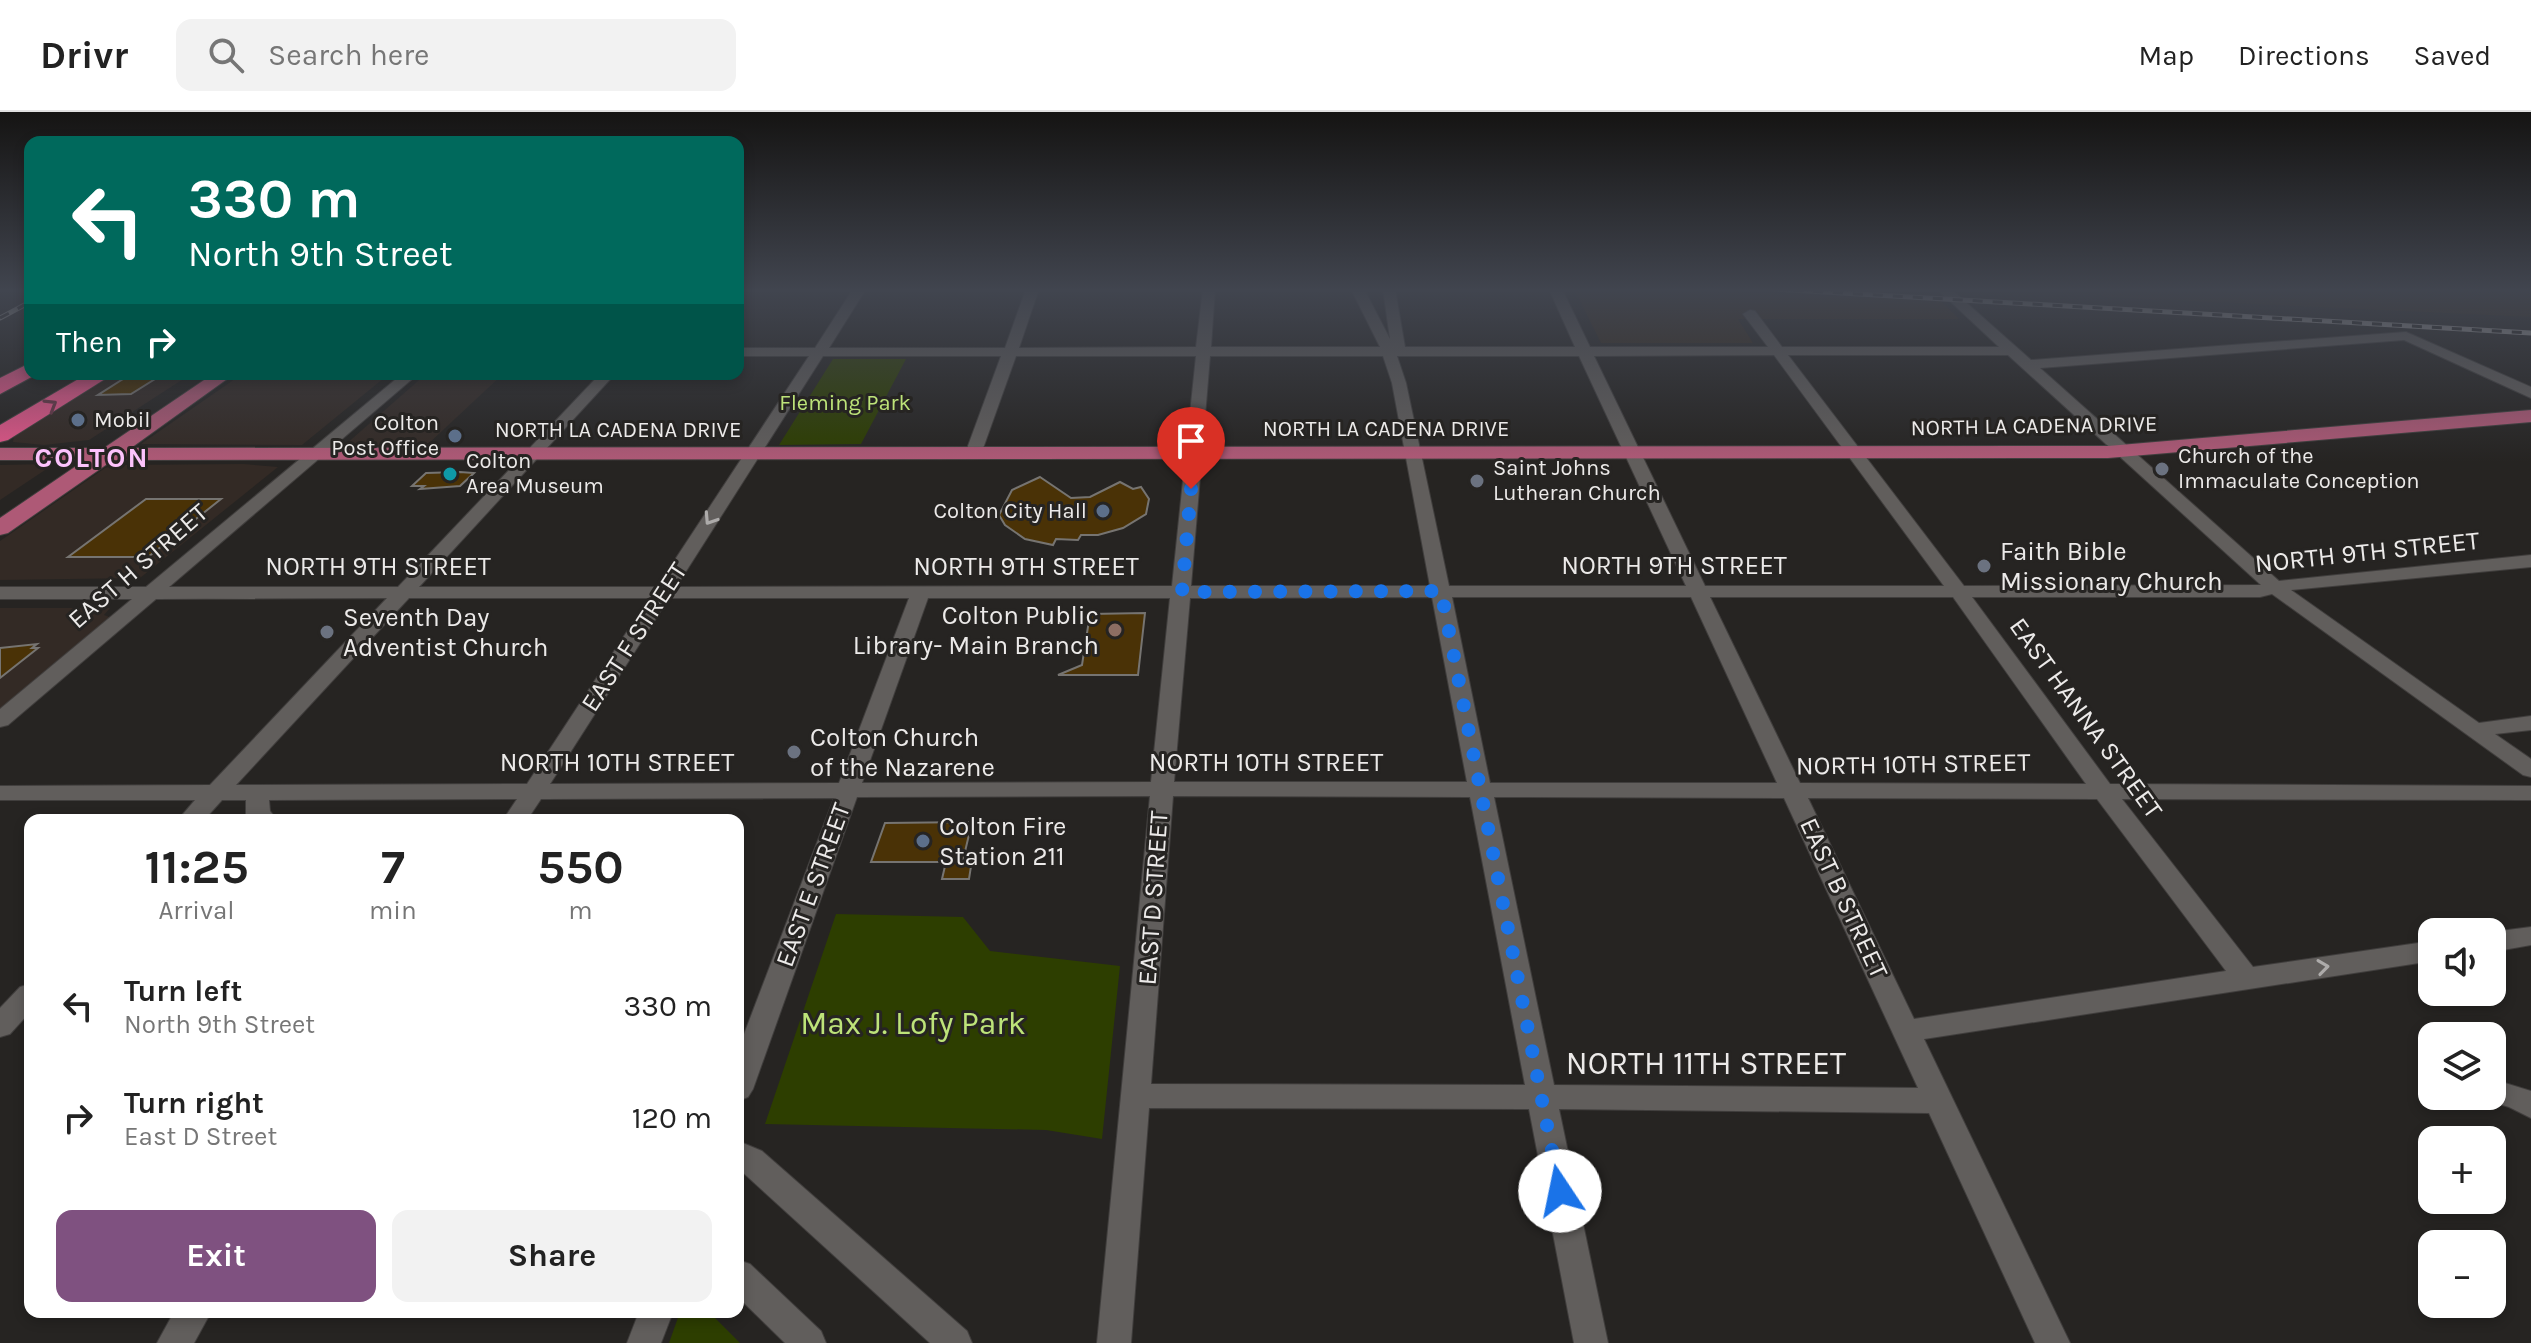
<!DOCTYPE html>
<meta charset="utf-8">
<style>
:root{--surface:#fff;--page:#f2f2f2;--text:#222;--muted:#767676;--line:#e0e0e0;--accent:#7f5180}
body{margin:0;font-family:Karla,sans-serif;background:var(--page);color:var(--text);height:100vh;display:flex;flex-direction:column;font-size:30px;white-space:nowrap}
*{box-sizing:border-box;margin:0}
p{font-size:26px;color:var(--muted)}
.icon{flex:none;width:44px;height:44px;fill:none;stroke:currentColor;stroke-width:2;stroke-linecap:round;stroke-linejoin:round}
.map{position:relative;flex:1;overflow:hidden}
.side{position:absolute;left:24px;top:702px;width:720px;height:504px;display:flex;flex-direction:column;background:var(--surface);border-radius:16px;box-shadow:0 4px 12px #0003}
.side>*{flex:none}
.banner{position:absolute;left:24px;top:24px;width:720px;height:244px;border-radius:16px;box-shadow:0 4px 12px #0003;background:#00695c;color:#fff;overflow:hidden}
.controls{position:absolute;left:2418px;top:806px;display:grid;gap:16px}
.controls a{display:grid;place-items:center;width:88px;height:88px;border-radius:16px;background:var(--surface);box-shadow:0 4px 12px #0003;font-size:40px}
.pin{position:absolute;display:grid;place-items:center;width:68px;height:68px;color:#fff;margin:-82px -34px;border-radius:50% 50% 50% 0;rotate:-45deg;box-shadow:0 0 8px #0007}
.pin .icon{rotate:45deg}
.me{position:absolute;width:88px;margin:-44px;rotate:349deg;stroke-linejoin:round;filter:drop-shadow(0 0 6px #0008)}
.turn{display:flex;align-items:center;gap:28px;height:168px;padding:0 32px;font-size:36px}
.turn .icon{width:104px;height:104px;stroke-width:2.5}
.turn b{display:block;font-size:56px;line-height:68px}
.then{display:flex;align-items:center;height:76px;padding:0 32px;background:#0003;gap:16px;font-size:30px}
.eta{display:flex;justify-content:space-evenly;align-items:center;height:136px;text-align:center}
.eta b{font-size:48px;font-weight:700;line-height:56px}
.action{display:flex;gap:16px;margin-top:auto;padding:16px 32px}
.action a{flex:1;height:92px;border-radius:16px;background:var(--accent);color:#fff;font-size:32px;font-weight:700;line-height:92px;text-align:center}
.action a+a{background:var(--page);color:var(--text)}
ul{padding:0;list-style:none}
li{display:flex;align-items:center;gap:24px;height:112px;padding:0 32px}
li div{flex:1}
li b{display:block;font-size:30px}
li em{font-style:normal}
header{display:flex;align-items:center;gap:48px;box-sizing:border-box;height:112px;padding:0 40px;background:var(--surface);border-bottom:2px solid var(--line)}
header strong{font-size:38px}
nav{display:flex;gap:44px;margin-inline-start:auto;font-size:28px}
.search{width:560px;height:72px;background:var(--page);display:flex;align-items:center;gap:20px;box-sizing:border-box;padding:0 28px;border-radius:16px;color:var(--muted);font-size:30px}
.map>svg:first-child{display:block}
.built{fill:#332a25}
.industrial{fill:#35291b}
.green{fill:#2d3e00}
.building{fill:#4a3206;stroke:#767471;stroke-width:2}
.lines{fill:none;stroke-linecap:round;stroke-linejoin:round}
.minor-casing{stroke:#403e3d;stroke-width:2}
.major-casing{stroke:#403e3d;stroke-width:2}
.highway-casing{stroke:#403e3d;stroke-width:2}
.minor{fill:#615e5c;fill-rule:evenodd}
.major{fill:#ae5976;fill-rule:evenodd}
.highway{fill:#e15688;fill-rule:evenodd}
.rail-casing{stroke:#aeacab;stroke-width:5}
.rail{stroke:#262422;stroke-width:3;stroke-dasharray:10;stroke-linecap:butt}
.oneway{stroke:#673646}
.oneway2{stroke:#adabaa}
.route{stroke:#1a73e8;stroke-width:14;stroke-dasharray:0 25.2}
.service-dot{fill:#5c6f8a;stroke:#262422;stroke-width:3}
.worship-dot{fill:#6b7280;stroke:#262422;stroke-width:3}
.culture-dot{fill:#0f9aa8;stroke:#262422;stroke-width:3}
.education-dot{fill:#8d6e63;stroke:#262422;stroke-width:3}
.labels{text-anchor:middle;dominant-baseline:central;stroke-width:6;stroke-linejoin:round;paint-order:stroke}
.far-park-label{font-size:22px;fill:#bde379;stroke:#262422}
.far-poi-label{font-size:22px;fill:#eceae9;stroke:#262422;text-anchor:start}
.far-street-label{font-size:22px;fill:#eceae9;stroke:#262422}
.poi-label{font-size:26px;fill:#eceae9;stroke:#262422;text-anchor:start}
.street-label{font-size:26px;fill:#eceae9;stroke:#262422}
.far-district-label{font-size:28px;font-weight:bold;letter-spacing:2px;fill:#fcc3fd;stroke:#262422}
.near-park-label{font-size:32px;fill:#bde379;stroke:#262422}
.near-street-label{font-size:32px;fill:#eceae9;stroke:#262422}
</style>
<header>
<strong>Drivr</strong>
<div class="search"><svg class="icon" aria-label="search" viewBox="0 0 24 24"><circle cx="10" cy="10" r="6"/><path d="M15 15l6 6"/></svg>Search here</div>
<nav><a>Map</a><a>Directions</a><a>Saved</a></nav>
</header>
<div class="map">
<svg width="2531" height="1231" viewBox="0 0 2531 1231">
<rect width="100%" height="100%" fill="#262422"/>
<g class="built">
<path d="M107,262H191L89,328L44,333L13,330L14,324L28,313Z"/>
<path d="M242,262H389L302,333L141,332Z"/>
<path d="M426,262H503L427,333H345Z"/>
<path d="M48,352L51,354L0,388V353Z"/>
<path d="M243,352L278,355L140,466L0,468V429L105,356L115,353Z"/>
<path d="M0,496H110L104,503L112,506L0,597Z"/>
</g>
<g class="industrial">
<path d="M1574,177H1673L1941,189L1959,207H1738L1753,231H1601Z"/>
<path d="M2091,177H2531V205L2105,185Z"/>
</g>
<g class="green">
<path d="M833,247H906L861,332L779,333Z"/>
<path d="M836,802L963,805L990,839L1120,854L1102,1027L1046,1018L765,1012Z"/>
<path d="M680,1200H709L740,1231H669Z"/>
</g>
<g class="building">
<path d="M131,262H163L131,282L98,283Z"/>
<path d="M426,361L460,360L474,361L460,374L420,377L424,374H412Z"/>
<path d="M1040,365L1071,386L1090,385L1120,370L1133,377L1141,375L1149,387L1146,402L1123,416L1098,423H1081L1078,428L1056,427L1053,433L1025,427L1005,413L999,403L1012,378Z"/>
<path d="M146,387H221L148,445H68Z"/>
<path d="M1145,501L1138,563H1058L1082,553L1090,502Z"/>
<path d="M37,532L32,536H38L0,566V536Z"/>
<path d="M972,710L963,748H972L969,767H942L946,750H871L885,711Z"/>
</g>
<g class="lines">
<defs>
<g id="minor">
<path d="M853,177H866L829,236H1005L1026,177H1039L1019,236L1196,235L1203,177H1215L1211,235H1380L1351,177H1364L1390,227L1383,177H1395L1405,235H1575L1549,177H1562L1590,235H1768L1743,202L1750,198L1755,199L1782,235H1999L1937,177H1951L2031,248L2406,220L2531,275V286L2404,228L2040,256L2279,469L2531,443V455L2291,478L2479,611L2531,604V618L2495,622L2531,647V665L2523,663L2272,482L2260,485H1972L2110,672L2531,674V688L2122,687L2253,855L2432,829V849L1924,927L2070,1231H2035L1929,1001L1559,997L1608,1231H1574L1529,997L1149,996L1131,1231H1097L1150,684L857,685L753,977L748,985L738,989V938L834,686L541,687L527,708H503L517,687L269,688L270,699L277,708H250L246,702V688H222L204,708H178L195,688H0V674L210,673L387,486L156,487L8,613L0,615V597L132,487H0V475H146L402,262H418L169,475H398L600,262H615L419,475H657L809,244H738V236H815ZM1774,243L1944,474H1705L1594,244ZM1788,243H2008L2261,473L1964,474ZM823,244H1001L965,342L973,347L981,342L1016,244H1196L1172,474L676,475ZM1210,244H1383L1392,271L1430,474H1191ZM1397,244H1579L1686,474H1449L1406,271ZM1432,485L1467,670H1174L1190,486ZM1452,485H1691L1777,671H1490ZM1710,485H1953L2086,672L1800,671ZM409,486H649L527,672L236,673ZM669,486H909L839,671L550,672ZM928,486H1170L1151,670L862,671ZM1173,684L1470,685L1525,973L1151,972ZM1494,685L1784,686L1918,976L1554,973ZM1808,686L2097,687L2226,859L1914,907Z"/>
<path d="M2531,815V833L2492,840V820Z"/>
<path d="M30,872V900L10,922L0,925V896L20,875Z"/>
<path d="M2492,967L2531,979V1006L2509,995L2482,987L2480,984H2492Z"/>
<path d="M738,1029L762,1039L967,1219L972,1231H930L738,1056Z"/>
<path d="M738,1148L750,1152L821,1219L826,1231H785L738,1185Z"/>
<path d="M174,1200H211L194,1231H157Z"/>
<path d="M639,1200H673L661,1231H627Z"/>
</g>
<path id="major" d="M213,262H234L131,336L2108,334L2531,298V310L2108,346L113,348L8,421L0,423V406L85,348H0V336H104Z"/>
<g id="highway">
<path d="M30,251V262H37L0,282V266Z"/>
<path d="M87,262H113L8,328L0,330V313Z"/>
</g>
</defs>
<use href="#minor" class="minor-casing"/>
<use href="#major" class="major-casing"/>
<use href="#highway" class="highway-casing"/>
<use href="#minor" class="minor"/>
<use href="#major" class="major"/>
<use href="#highway" class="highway"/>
<defs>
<g id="rail">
<path d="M1773,177L2531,221"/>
<path d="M0,206L30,190"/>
</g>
</defs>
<use href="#rail" class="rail-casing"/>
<use href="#rail" class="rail"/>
</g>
<defs><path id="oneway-chevron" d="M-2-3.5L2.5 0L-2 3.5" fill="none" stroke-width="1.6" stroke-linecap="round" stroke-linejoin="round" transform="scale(2)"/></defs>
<use class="oneway" href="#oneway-chevron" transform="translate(51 293) rotate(-31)"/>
<g class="oneway2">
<use href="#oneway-chevron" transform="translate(710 407) rotate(123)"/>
<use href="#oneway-chevron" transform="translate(2323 855) rotate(-8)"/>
</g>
<linearGradient id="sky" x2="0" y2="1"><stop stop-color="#151413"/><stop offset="0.51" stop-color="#41454f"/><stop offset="1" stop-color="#41454f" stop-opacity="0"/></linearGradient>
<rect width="2531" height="350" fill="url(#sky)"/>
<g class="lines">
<path class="route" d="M1191,377L1182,480L1441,479L1560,1079"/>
</g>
<g class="service-dot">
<circle cx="78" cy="308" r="8"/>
<circle cx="455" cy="324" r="8"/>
<circle cx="1103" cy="399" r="8"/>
<circle cx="923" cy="729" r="8"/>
</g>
<g class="worship-dot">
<circle cx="2162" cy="357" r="8"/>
<circle cx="1477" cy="369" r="8"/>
<circle cx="1984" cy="454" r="8"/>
<circle cx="327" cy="520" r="8"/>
<circle cx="794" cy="640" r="8"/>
</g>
<circle class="culture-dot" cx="450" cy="362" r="8"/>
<circle class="education-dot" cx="1115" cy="518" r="8"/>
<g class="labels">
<g class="far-park-label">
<text x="845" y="291">Fleming Park</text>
</g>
<g class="far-poi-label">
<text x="94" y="308">Mobil</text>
<text x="439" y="311" text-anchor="end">Colton<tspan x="439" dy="25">Post Office</tspan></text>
<text x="2178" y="344">Church of the<tspan x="2178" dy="25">Immaculate Conception</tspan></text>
<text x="466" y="349">Colton<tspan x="466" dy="25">Area Museum</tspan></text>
<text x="1493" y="356">Saint Johns<tspan x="1493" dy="25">Lutheran Church</tspan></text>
<text x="1087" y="399" text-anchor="end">Colton City Hall</text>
</g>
<g class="far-street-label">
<text transform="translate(2034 314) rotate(-1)">NORTH LA CADENA DRIVE</text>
<text x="1386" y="317">NORTH LA CADENA DRIVE</text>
<text x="618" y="318">NORTH LA CADENA DRIVE</text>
</g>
<g class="poi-label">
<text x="2000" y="439">Faith Bible<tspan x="2000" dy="30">Missionary Church</tspan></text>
<text x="1099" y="503" text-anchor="end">Colton Public<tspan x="1099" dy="30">Library- Main Branch</tspan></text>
<text x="343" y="505">Seventh Day<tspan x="343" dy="30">Adventist Church</tspan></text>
<text x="810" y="625">Colton Church<tspan x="810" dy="30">of the Nazarene</tspan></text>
<text x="939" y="714">Colton Fire<tspan x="939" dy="30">Station 211</tspan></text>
</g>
<g class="street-label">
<text transform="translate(2367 440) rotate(-6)">NORTH 9TH STREET</text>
<text x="1674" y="453">NORTH 9TH STREET</text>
<text transform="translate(138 454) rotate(-41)">EAST H STREET</text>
<text x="378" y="454">NORTH 9TH STREET</text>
<text x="1026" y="454">NORTH 9TH STREET</text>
<text transform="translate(634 525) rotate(-57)">EAST F STREET</text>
<text transform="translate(2086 606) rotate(54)">EAST HANNA STREET</text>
<text x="617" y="650">NORTH 10TH STREET</text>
<text x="1266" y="650">NORTH 10TH STREET</text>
<text transform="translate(1913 652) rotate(-1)">NORTH 10TH STREET</text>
<text transform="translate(813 773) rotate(-70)">EAST E STREET</text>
<text transform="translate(1153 786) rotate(-86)">EAST D STREET</text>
<text transform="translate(1844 786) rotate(65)">EAST B STREET</text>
</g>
<g class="far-district-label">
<text x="92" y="345">COLTON</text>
</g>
<g class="near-park-label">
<text x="913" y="911">Max J. Lofy Park</text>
</g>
<g class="near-street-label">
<text x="1706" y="951">NORTH 11TH STREET</text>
</g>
</g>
</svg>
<div class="controls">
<a><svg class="icon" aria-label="sound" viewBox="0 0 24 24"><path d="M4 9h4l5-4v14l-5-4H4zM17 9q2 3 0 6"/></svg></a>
<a><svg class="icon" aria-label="layers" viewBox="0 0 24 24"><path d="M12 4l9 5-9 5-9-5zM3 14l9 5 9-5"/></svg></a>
<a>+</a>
<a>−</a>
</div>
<div class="pin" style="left:1191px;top:377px;background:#d93025"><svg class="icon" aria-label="arrive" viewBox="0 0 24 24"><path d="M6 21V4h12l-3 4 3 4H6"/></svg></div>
<svg class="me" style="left:1560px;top:1079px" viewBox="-20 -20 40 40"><circle r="19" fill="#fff"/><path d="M0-13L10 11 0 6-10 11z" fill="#1a73e8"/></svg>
<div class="banner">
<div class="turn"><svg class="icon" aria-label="left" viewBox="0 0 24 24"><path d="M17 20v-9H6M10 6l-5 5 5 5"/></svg><div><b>330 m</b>North 9th Street</div></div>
<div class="then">Then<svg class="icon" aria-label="right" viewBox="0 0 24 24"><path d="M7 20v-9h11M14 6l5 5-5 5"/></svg></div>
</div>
<section class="side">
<div class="eta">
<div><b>11:25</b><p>Arrival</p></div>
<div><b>7</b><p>min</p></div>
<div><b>550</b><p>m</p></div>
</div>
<ul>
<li><svg class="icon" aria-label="left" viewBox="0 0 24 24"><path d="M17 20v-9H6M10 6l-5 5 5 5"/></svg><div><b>Turn left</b><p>North 9th Street</p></div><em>330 m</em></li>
<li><svg class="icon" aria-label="right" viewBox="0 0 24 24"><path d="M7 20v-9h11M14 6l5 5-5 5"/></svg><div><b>Turn right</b><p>East D Street</p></div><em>120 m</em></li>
</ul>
<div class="action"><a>Exit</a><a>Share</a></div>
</section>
</div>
